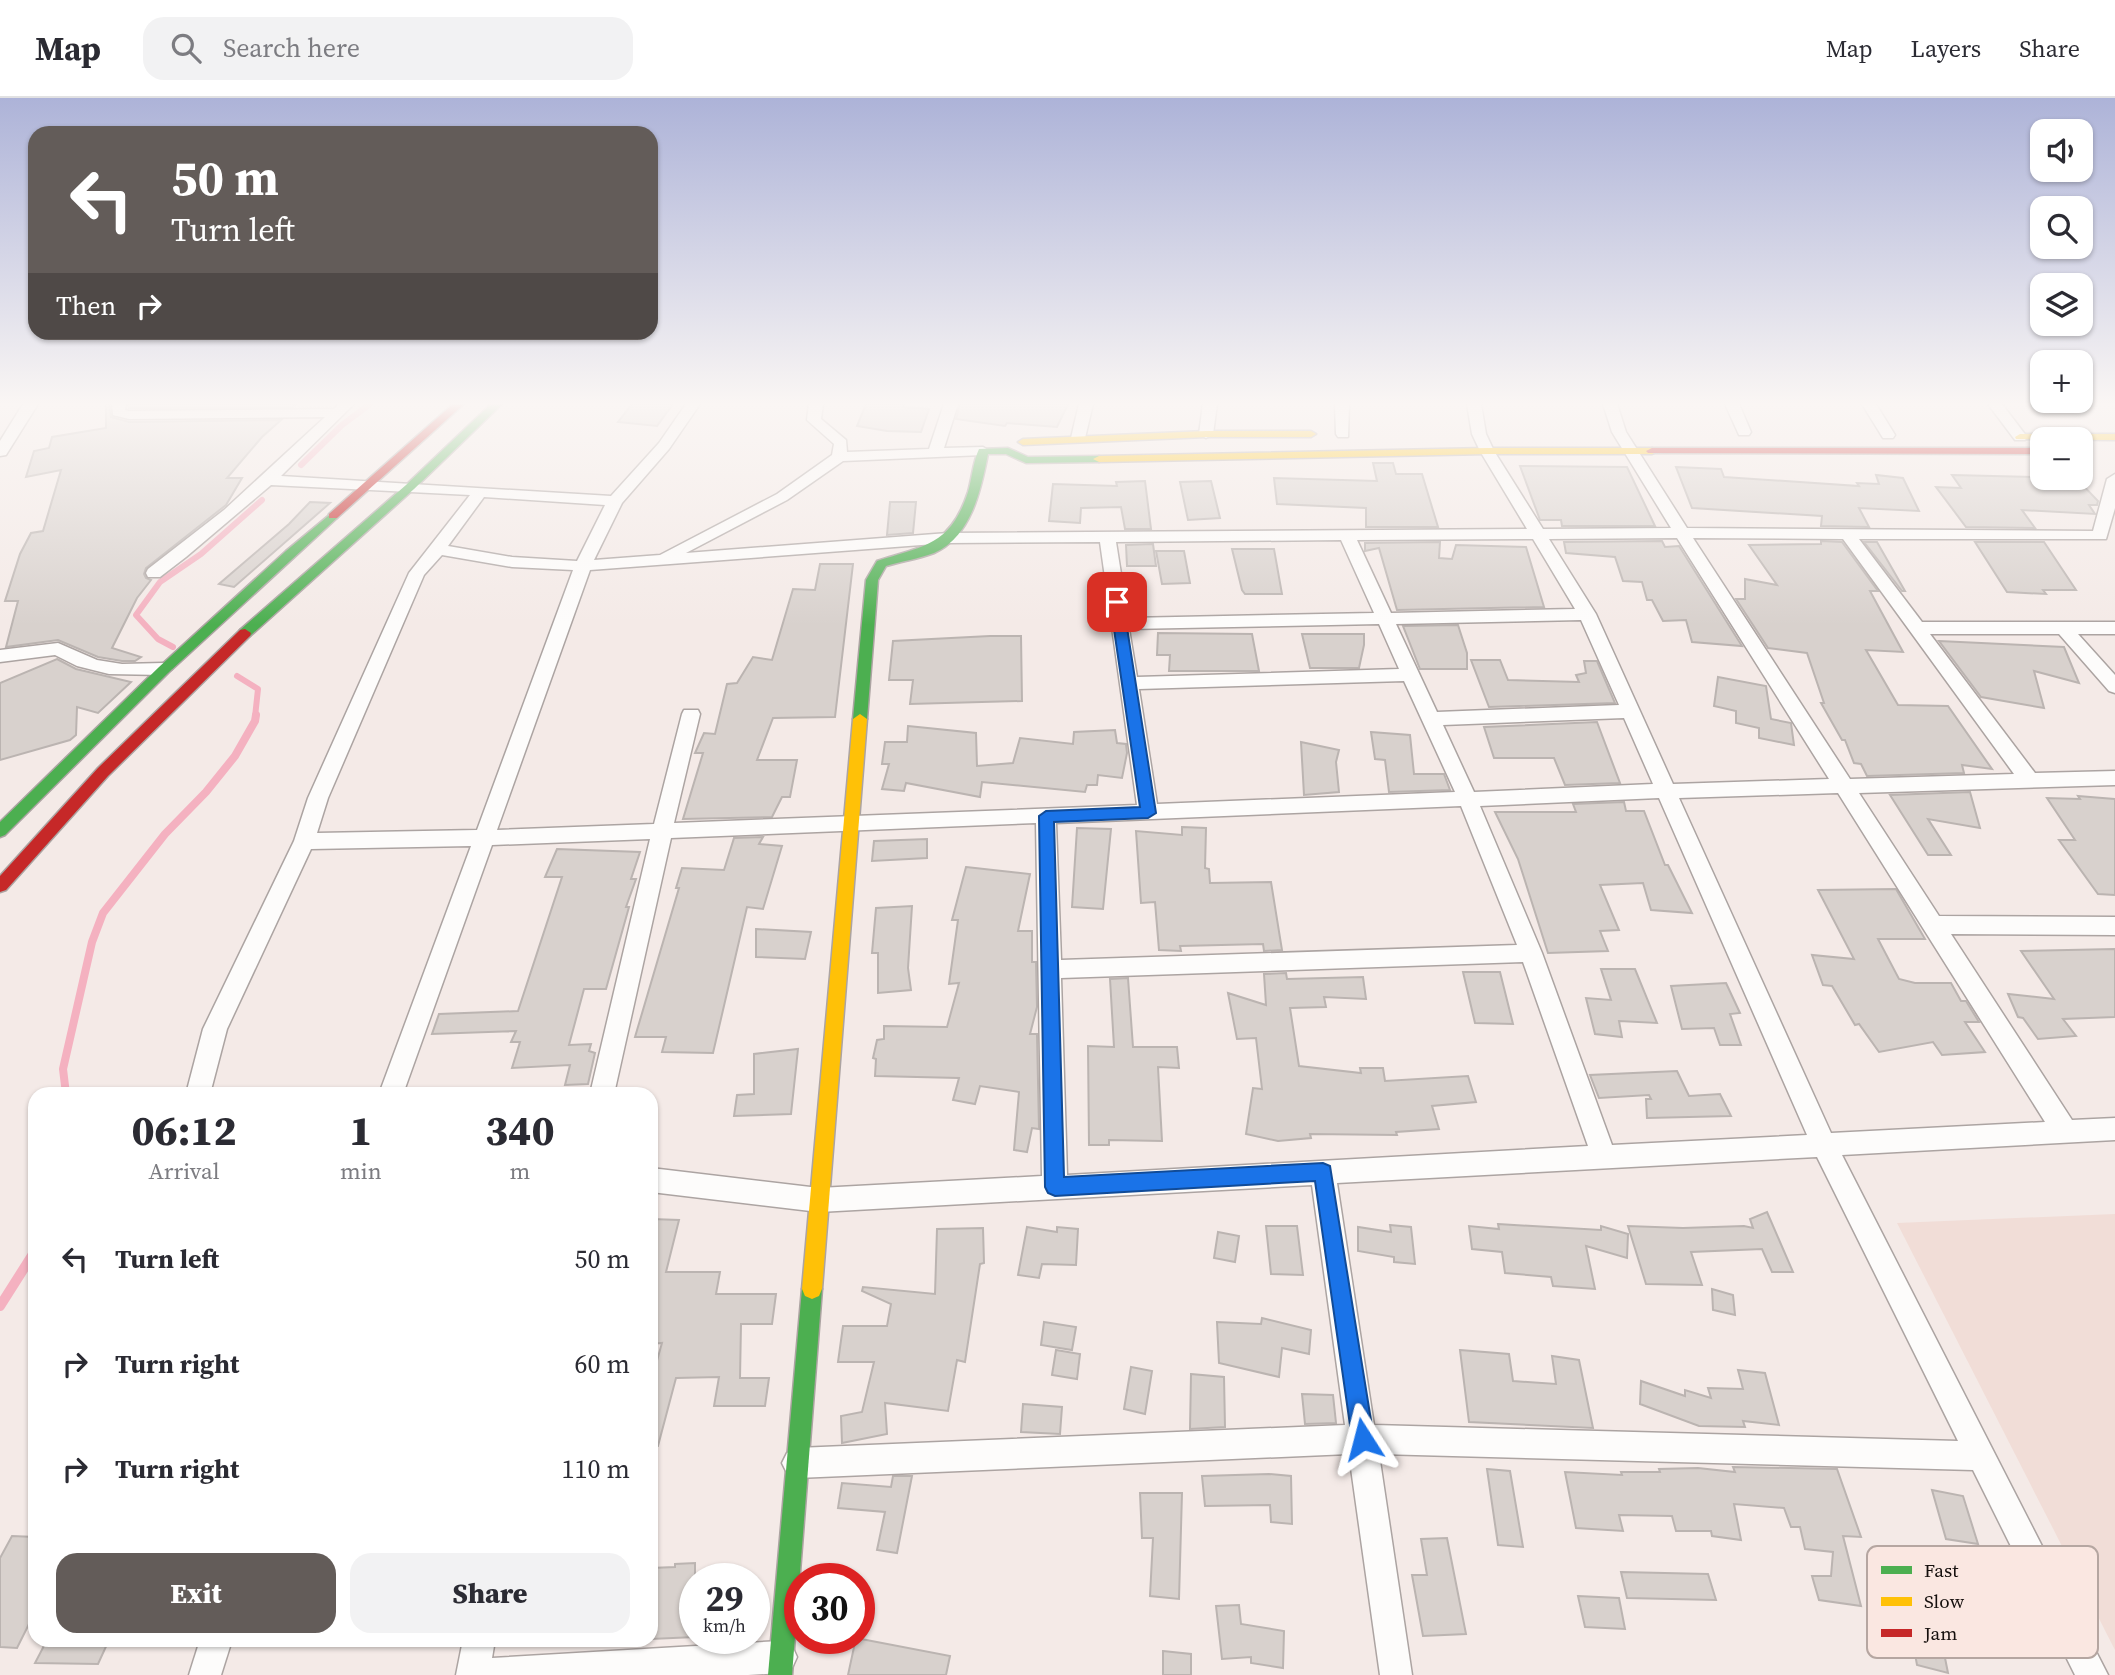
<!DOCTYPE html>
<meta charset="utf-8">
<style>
:root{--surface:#fff;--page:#f2f2f3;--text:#2b2b33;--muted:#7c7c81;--line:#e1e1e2;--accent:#635c59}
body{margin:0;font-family:"Source Serif 4",serif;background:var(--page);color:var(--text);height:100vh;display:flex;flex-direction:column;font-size:26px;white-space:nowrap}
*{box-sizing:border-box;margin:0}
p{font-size:23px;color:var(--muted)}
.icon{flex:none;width:38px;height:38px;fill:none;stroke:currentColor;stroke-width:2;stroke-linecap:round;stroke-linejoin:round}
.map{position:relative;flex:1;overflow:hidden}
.panel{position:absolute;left:28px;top:989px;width:630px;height:560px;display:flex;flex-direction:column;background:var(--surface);border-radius:21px;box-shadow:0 2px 5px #0004}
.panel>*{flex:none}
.banner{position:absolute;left:28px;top:28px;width:630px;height:214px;border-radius:21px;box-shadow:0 2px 5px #0004;background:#635c59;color:#fff;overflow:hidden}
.controls{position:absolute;left:2030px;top:21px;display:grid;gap:14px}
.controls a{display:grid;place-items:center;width:63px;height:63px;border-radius:14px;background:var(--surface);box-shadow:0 2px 5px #0004;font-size:35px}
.speed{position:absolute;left:679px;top:1465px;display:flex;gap:14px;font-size:35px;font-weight:700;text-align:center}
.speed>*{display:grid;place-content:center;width:91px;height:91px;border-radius:50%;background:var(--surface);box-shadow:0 2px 5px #0004;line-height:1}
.speed small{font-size:18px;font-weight:400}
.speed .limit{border:10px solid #d22;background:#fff;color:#111}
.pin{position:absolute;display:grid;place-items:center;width:60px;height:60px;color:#fff;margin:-30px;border-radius:14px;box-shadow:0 4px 10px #0006}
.me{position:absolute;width:77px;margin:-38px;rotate:351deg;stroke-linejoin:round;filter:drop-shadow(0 0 5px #0008)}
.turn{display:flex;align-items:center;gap:24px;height:147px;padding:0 28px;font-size:32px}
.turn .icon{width:91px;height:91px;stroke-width:2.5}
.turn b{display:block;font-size:49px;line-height:60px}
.then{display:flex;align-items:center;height:66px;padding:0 28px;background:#0003;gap:14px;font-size:26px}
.eta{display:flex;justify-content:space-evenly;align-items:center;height:119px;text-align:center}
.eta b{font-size:42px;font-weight:800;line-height:49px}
.primary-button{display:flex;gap:14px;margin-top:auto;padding:14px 28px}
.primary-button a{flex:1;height:80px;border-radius:21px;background:var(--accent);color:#fff;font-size:28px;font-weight:800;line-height:80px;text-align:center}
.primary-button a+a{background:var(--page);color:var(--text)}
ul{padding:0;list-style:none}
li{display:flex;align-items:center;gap:21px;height:105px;padding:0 28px}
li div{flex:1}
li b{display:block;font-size:26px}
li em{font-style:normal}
header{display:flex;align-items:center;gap:42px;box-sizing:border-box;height:98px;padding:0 35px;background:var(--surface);border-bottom:2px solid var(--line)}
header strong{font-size:33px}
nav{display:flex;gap:38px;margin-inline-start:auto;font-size:24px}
.search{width:490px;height:63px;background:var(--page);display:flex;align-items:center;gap:18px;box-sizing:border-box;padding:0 24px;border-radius:21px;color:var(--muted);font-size:26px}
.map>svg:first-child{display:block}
.built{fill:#f1ddd7}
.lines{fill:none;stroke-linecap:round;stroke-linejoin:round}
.stream-far2{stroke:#f4b1c0;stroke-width:6}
.stream-far1{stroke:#f4b1c0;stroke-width:8}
.stream{stroke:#f4b1c0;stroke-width:10}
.building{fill:#d8d1cd;stroke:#bbb4b1;stroke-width:2}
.street-casing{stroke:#aca4a2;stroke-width:3}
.fast-casing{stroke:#aca4a2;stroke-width:3}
.slow-casing{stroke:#aca4a2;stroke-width:3}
.jam-casing{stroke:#aca4a2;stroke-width:3}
.street{fill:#fdfcfb;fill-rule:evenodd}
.fast{fill:#4caf50;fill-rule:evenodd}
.slow{fill:#ffc107;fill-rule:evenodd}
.jam{fill:#c62828;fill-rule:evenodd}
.route{fill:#1a73e8;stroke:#114b97;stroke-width:2}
.key{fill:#fae7e1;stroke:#b5a6a1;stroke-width:2}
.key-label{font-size:19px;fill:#150f0d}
</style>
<header>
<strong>Map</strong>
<div class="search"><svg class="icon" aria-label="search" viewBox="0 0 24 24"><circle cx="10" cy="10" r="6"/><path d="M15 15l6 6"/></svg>Search here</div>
<nav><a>Map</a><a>Layers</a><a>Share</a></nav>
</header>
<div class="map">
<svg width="2115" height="1577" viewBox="0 0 2115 1577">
<rect width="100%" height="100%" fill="#f4eae7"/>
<path class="built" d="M2115,1116V1552L1897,1125Z"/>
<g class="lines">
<g class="stream-far2">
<path d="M301,367L342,327L370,306"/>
<path d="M173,549L158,541L136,517L160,484L201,456L262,402"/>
<path d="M237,578L258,591L255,619"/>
</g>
<path class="stream-far1" d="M66,996L63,971L92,844L103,815L165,736L206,694L235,658L255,623L256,617"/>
<path class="stream" d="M0,1208L35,1153"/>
</g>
<g class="building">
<path d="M106,306H109L111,319L129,324L281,322L262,339L227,380H242L226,407L146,470L144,476L146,480L151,482L137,500L112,550L141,559L135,563H122L98,559L58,542L6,549L18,503H5L20,456L31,435L43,433L61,372L26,379L34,353L49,350L52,339L106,330Z"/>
<path d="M128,306H296L293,309L129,310Z"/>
<path d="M632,306H673L657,328L618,324Z"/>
<path d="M866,306H904L903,309L929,311L921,334L887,333L857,328Z"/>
<path d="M960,306H1068L1057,329L1007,325L1005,328L956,321Z"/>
<path d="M1373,365H1393L1396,376H1422L1438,429H1366V410L1277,406L1274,380L1377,383Z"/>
<path d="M1520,368L1627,369L1655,428H1562L1561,422H1540Z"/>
<path d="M1676,369L1721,371L1724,379L1859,388L1857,385L1879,386L1876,377L1903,380L1919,413L1859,410L1869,429L1821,428L1822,418L1692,410Z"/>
<path d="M1952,377L2076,380L2098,403L2097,407H2089L2095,416L2022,412L2035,430L1966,429L1936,389L1961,390Z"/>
<path d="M1145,383L1151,431H1125L1121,409L1081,410L1080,425L1049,423L1053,386L1117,388L1116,384Z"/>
<path d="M1211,383L1220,420L1188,422L1180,384Z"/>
<path d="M310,404L330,405L234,489L219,486L289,426Z"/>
<path d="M890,404H916L913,435L887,437Z"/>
<path d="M1662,443L1665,449L1679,448L1742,548L1692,544L1686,522L1663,523L1652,502H1647L1642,484L1623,483L1615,459L1566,455L1564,444Z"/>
<path d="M1821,443L1842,444L1878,493H1870L1903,554L1866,552L1898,607L1948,608L1992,671L1962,667L1964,675L1867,678L1861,666L1854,665L1845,642H1842L1821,605H1824L1807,555L1768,550L1736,501H1745V481L1777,487L1749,447L1821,446Z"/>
<path d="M1440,444L1439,460L1452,461L1456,447L1526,449L1544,509L1397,512L1379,450L1365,453V445Z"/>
<path d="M1864,444H1877L1905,493H1902Z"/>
<path d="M1975,444H2044L2076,492H2043L2046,496L2007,494Z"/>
<path d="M1153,446L1156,468H1127L1126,447Z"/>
<path d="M1232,451H1274L1282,496H1245L1242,492Z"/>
<path d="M1156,453H1184L1190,485L1162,486Z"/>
<path d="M820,466H853L835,619L773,620L757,662H797L790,699H782L772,719L683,721L703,655H695L704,635L715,636L727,586L737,585L753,559L772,562L793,491L815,492Z"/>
<path d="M1458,527L1467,555V571H1420L1403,528Z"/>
<path d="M1158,535L1252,536L1259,573H1169L1170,557H1157Z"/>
<path d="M1302,536H1364V547L1359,570H1310Z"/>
<path d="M990,538H1021L1022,603L910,606L913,582H889L893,543Z"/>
<path d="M1939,543L2064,549L2079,585L2034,573L2044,610L1981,599Z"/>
<path d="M57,561L76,571L131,584L98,615L77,609L76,637L70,642L0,662V585Z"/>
<path d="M1471,562H1500L1508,582L1579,584L1576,577L1586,575L1584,563H1597L1615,605L1489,609Z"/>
<path d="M1718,579L1766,588L1771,621L1791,625L1794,647L1759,640V630L1736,625V613L1714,608Z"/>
<path d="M1597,624L1620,685L1565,687L1554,660H1494L1484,629Z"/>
<path d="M908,628L976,635L977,668L1013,665L1020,640L1073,646L1074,634L1115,632L1117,645L1126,646L1127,655L1122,680L1098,677L1097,687H1087L1085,694L982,684L980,699L906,685L904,693L882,691L889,666H882L885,644H907Z"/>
<path d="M1371,634L1410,637L1414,676H1444L1450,692L1389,694L1385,662L1375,661Z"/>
<path d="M1301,644L1339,652L1336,664L1339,694L1304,697Z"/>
<path d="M1970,694L1980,730L1928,721L1951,757H1928L1890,697Z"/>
<path d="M2078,698L2115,701V797L2098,796L2059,742H2075L2047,700L2080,701Z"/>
<path d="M1624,704L1626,713H1644L1665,767H1668L1692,815L1651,812L1643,785L1600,787L1619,832L1600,833L1608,853L1548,855L1518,761L1495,714H1576L1573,706Z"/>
<path d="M1182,729L1206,730L1205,770L1209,771L1210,785L1271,784L1282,852L1264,853L1263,846L1180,848L1181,853L1159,852L1155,804L1141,805L1136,733L1182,737Z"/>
<path d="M1077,730L1111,731L1103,811L1072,809Z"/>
<path d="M763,739L759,746L782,748L763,811L747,809L713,955L662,954L666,939H635L679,790H676L682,770L724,772L734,740Z"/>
<path d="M927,741V760L872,763L874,743Z"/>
<path d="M557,751L640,754L631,781H636L626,809H629L606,891H584L569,947L591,946L589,953L595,955L588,986L565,987L570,967L512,970L520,944H511L516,933L432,936L439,916L518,913L562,779H545Z"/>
<path d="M966,769L1030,776L1018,833H1032V864H1036L1037,909L1030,936H1037L1039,1031L1032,1030L1027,1054L1014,1052L1019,994L980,988L975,1006L953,1002L959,980L875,978L876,961L873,960L877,942L884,941V928L947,929L959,885L949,886L958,822H952Z"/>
<path d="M1896,791L1925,841H1878L1899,881L1915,885H1951L1961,903H1966L1979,924H1965L1985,954L1942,957L1933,944L1879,954L1859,926L1855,927L1832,888L1823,887L1812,857L1854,861L1818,792Z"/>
<path d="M912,808L908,870L911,892L878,895V855H872L876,810Z"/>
<path d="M756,831L811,834L805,861L756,859Z"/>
<path d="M2115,851V919L2063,921L2076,938L2038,941L2023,920L2018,919L2008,896L2054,901L2021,853Z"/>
<path d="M1601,871H1635L1657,925L1619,923L1622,939L1595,936L1586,900L1611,902Z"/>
<path d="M1463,874H1500L1513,926L1475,925Z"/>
<path d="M1286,875L1287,881L1363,879L1366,901L1324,899L1326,909L1290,910L1299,968L1361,975L1360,970H1383L1385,983L1468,978L1476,1004L1432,1008L1439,1031L1396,1034L1397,1037L1310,1036L1311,1040L1278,1043L1246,1036L1253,990L1262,991L1256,940L1237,941L1228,895L1266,907L1264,876Z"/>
<path d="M1128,880L1133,949H1177L1179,970L1158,969L1162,1043L1109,1042V1047H1089L1088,948L1114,949L1110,881Z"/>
<path d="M1726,885L1740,915L1730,916L1741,947H1720L1714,930L1682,931L1671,888Z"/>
<path d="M798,951L791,1016L734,1018L737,997L754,996V956Z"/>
<path d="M1677,973L1689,998L1720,996L1731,1018L1647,1020L1646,1001H1651L1649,997L1599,1000L1590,977Z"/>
<path d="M1767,1114L1793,1174H1772L1762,1151L1691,1154L1702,1187L1646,1186L1628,1128L1683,1130L1744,1128L1753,1130L1750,1121Z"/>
<path d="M651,1121L679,1122L666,1174H720L716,1196H776L772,1226H741L740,1280H769L765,1308H714L719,1279L676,1280L658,1348L651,1347V1284L662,1245L651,1246Z"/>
<path d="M1498,1126L1601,1132V1128L1628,1136L1627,1160L1586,1148L1595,1191L1553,1188L1551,1179L1505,1175L1502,1154L1472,1151L1469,1128L1499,1131Z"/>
<path d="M1390,1127L1411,1129L1415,1166L1394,1164V1159L1358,1153V1129L1391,1134Z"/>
<path d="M1266,1128H1297L1303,1177L1271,1176Z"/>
<path d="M1027,1129L1057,1134V1129L1078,1131L1076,1167L1042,1166L1039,1180L1018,1177Z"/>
<path d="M983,1130L984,1165L980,1166L965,1264L957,1262L948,1313L885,1305L887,1336L842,1345L841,1318L862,1314L874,1264H838L843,1228H887L891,1206L862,1193L863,1189L935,1196L937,1131Z"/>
<path d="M1218,1134L1239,1138L1235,1164L1214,1160Z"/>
<path d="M1712,1191L1733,1197L1735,1217L1713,1212Z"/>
<path d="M1262,1220L1311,1232L1309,1256L1282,1250L1279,1279L1219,1265L1217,1224L1261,1226Z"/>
<path d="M1044,1224L1076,1229L1072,1252L1041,1247Z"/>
<path d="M1056,1252L1080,1256L1077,1281L1052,1277Z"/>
<path d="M1460,1252L1509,1256L1513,1283L1556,1286L1552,1258L1579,1262L1593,1330L1469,1324Z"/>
<path d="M1131,1269L1152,1273L1145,1316L1124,1311Z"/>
<path d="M1738,1272L1765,1275L1779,1327L1743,1323L1745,1329L1699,1328L1640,1306L1641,1283L1685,1298V1292L1711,1300L1708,1290L1743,1291Z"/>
<path d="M1191,1276L1224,1279L1225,1329L1190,1331Z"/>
<path d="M1302,1296L1333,1297L1336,1325L1305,1326Z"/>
<path d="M1023,1306L1062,1309L1060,1336L1021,1334Z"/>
<path d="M1733,1369L1837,1371L1861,1439L1843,1438L1861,1508L1819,1502L1812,1478H1831L1833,1454L1805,1451L1800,1429H1791L1784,1410L1734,1406L1741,1442L1712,1438L1711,1433H1676L1672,1418L1619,1417L1623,1433L1576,1430L1565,1374L1622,1377L1621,1374H1660L1659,1371L1698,1370L1735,1374Z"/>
<path d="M1487,1371L1510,1373L1523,1449L1498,1447Z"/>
<path d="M1269,1376L1291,1378L1292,1426L1271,1424L1270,1407L1205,1408L1202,1378Z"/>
<path d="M893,1378H912L897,1455L877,1452L885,1414L838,1410L842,1385L891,1389Z"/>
<path d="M1932,1392L1963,1398L1978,1446L1946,1441Z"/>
<path d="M1140,1395H1182L1179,1501L1150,1498L1153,1440H1142Z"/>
<path d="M12,1438L35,1439V1514L17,1550L0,1549V1460Z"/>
<path d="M1447,1440L1466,1536L1423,1538L1412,1477H1427L1421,1441Z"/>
<path d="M695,1465V1539L651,1541V1470L675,1469V1466Z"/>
<path d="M1621,1474L1708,1476L1716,1502L1627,1500Z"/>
<path d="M1904,1496L1944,1506L1952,1543L1941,1540L1948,1575L1917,1567Z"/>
<path d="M1578,1498L1619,1500L1625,1531L1585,1529Z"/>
<path d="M1239,1507L1241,1526L1284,1533L1283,1570L1251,1565V1559L1222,1561L1216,1508Z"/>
<path d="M856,1540L950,1558L946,1577H848Z"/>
<path d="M47,1542H109L98,1566L35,1565Z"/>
<path d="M1163,1553L1191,1556V1577H1163Z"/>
</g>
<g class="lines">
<defs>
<g id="street">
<path d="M23,306H38L6,357L0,358V343Z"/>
<path d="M112,306H126L125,312L129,313L334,311L339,306H354L281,378L611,398L659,345L686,306H700L669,351L622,405L594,462L660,457L777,396L832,357L834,346L807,322L809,306H823L821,321L846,342L847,354L929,351L944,306H958L944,350L983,349L990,353L983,357L843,363L787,402L686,455L948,435L1527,431L1480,353L1472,336L1467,306H1481L1486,336L1494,353L1543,431L1671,430L1612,334L1603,306H1617L1626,334L1687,430L2093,433L2107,381L2115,376V410L2106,441H1859L1922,524H2115V536H2078L2115,577V595L2109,593L2059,536H1930L2035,675L2115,673V687L1859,695L1939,818L2115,819V837L1951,836L2072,1022L2115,1020V1042L1842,1057L2108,1577H2075L1973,1372L1379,1356L1412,1577H1380L1349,1356L797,1380L787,1375L782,1365L787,1355L797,1350L1345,1327L1312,1087L819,1114L651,1094V1070L819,1090L1042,1078L1036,725L671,740L614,996H590L650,741L492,747L403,996H379L471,748L311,751L227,931L210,996H186L203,931L294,743L308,700L409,475L470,397L271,387L186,459L160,479H148L146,475L148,471L224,412L325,319L129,321L113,317ZM484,399L605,407L577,463L512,459L448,448ZM1677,440L1829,681L1673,686L1596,516L1549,441ZM1693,440L1843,441L2014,676L1850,681ZM1533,441L1575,511L1391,515L1357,442ZM1341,442L1374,515L1128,520L1116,444ZM1100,444L1137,707L674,725L700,616L698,612H684L682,616L654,726L497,732L590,472L948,445ZM442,457L512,469L573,472L477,732L317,735L328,700L424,477ZM1581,522L1619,607L1437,614L1396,526ZM1379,526L1399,571L1137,579L1129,531ZM1404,583L1455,694L1157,706L1139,591ZM1624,620L1653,686L1474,694L1443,627ZM1838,695L2045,1024L1831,1035L1679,700ZM1659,700L1807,1037L1612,1047L1542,855L1480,708ZM1461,708L1517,847L1061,862L1056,725ZM1523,864L1588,1048L1067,1077L1061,880ZM1817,1059L1958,1343L1374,1327L1337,1085Z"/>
<path d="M1079,306H1093L1085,340L1078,344L1071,340Z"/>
<path d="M1203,306H1217L1213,336L1206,340L1199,336Z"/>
<path d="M1335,306H1349L1348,339H1338L1336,336Z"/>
<path d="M1725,306H1739L1751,334L1749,337H1739Z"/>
<path d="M1862,306H1876L1895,337L1893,340H1883Z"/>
<path d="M1988,306H2002L2027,339L2025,342H2015Z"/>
<path d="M58,545L97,562L122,566L163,565L172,571L163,577L109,576L77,568L55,557L0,564V552Z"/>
<path d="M200,1542H232L221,1577H189Z"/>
<path d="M463,1542H495L492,1560L781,1543L792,1548L797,1559L792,1570L781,1575L748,1577H456Z"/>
</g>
<g id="fast">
<path d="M491,306H502L414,391L250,538H240V532L406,387Z"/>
<path d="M1008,350L1028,359L1099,358L1105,361L1099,364L1026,365L1006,356H988C981,392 971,439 934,455C918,461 902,463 886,468L878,482L867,621L865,624H855L853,621L866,482L877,463C924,448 951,447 968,394C972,380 973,364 979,351Z"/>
<path d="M333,414L337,416V420L168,575L5,737L0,739V724L159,569L286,453Z"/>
<path d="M812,1181L819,1184L822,1191L792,1577H768L802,1191L805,1184Z"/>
</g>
<g id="slow">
<path d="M1206,333H1311L1316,336L1311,339H1206L1023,347L1018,344L1023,341Z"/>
<path d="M2020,336H2115V342L2016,341L2015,339Z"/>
<path d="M1487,350H1652L1658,353L1652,356H1487L1099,364L1093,361L1099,358Z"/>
<path d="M860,616L867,621L822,1191L819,1198L812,1201L805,1198L802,1191L853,621Z"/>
</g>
<g id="jam">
<path d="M453,306H464L337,420H329V416Z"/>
<path d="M1652,350H2042V356L1648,355L1646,353Z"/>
<path d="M245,531L251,535L250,538L108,678L6,792L0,794V778L98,670L240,532Z"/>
</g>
</defs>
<use href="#street" class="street-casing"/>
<use href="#fast" class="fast-casing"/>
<use href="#slow" class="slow-casing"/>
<use href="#jam" class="jam-casing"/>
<use href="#street" class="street"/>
<use href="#fast" class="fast"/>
<use href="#slow" class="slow"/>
<use href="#jam" class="jam"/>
</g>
<linearGradient id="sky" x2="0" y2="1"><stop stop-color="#adb3d8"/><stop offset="0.58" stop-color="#faf6f4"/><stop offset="1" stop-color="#faf6f4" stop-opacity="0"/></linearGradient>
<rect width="2115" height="527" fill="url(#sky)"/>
<path class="route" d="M1117,500L1123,504L1156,715L1148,720L1054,724L1064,1079L1323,1065L1330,1068L1374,1341L1371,1349L1363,1352L1355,1349L1352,1341L1315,1083L1055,1098L1048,1095L1045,1089L1039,718L1046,713L1140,709L1110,504Z"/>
<rect x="1867" y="1448" width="231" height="112" rx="10" class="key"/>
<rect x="1881" y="1468" width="31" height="8" fill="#4caf50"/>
<rect x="1881" y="1499" width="31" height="9" fill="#ffc107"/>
<rect x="1881" y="1531" width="31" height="8" fill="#c62828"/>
<g class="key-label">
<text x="1924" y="1479">Fast</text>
<text x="1924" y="1510">Slow</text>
<text x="1924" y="1542">Jam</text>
</g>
</svg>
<div class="controls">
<a><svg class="icon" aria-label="sound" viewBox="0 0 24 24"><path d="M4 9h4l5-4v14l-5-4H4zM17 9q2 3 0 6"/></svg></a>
<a><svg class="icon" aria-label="search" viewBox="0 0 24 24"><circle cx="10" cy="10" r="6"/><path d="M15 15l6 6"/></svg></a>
<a><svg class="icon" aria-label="layers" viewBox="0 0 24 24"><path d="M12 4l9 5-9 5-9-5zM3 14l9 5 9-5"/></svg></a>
<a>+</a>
<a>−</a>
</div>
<div class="speed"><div>29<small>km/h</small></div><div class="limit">30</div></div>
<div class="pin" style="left:1117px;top:504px;background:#d93025"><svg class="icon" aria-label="arrive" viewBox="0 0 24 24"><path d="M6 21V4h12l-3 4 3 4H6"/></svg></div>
<svg class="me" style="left:1363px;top:1341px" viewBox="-20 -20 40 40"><path d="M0-17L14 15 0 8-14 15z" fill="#1a73e8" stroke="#fff" stroke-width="4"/></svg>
<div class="banner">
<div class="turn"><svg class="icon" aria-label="left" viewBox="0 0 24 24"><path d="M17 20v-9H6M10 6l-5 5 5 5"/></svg><div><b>50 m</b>Turn left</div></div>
<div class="then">Then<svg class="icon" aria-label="right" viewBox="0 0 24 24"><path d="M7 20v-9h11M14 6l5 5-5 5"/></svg></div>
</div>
<section class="panel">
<div class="eta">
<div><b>06:12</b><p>Arrival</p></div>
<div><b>1</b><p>min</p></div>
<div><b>340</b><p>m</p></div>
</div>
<ul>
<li><svg class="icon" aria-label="left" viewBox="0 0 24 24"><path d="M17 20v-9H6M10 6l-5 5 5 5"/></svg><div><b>Turn left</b></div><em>50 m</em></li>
<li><svg class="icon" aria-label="right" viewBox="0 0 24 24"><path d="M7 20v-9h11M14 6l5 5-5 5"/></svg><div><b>Turn right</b></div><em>60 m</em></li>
<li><svg class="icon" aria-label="right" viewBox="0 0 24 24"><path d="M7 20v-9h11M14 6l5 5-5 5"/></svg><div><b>Turn right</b></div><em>110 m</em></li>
</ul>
<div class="primary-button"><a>Exit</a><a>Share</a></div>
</section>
</div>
